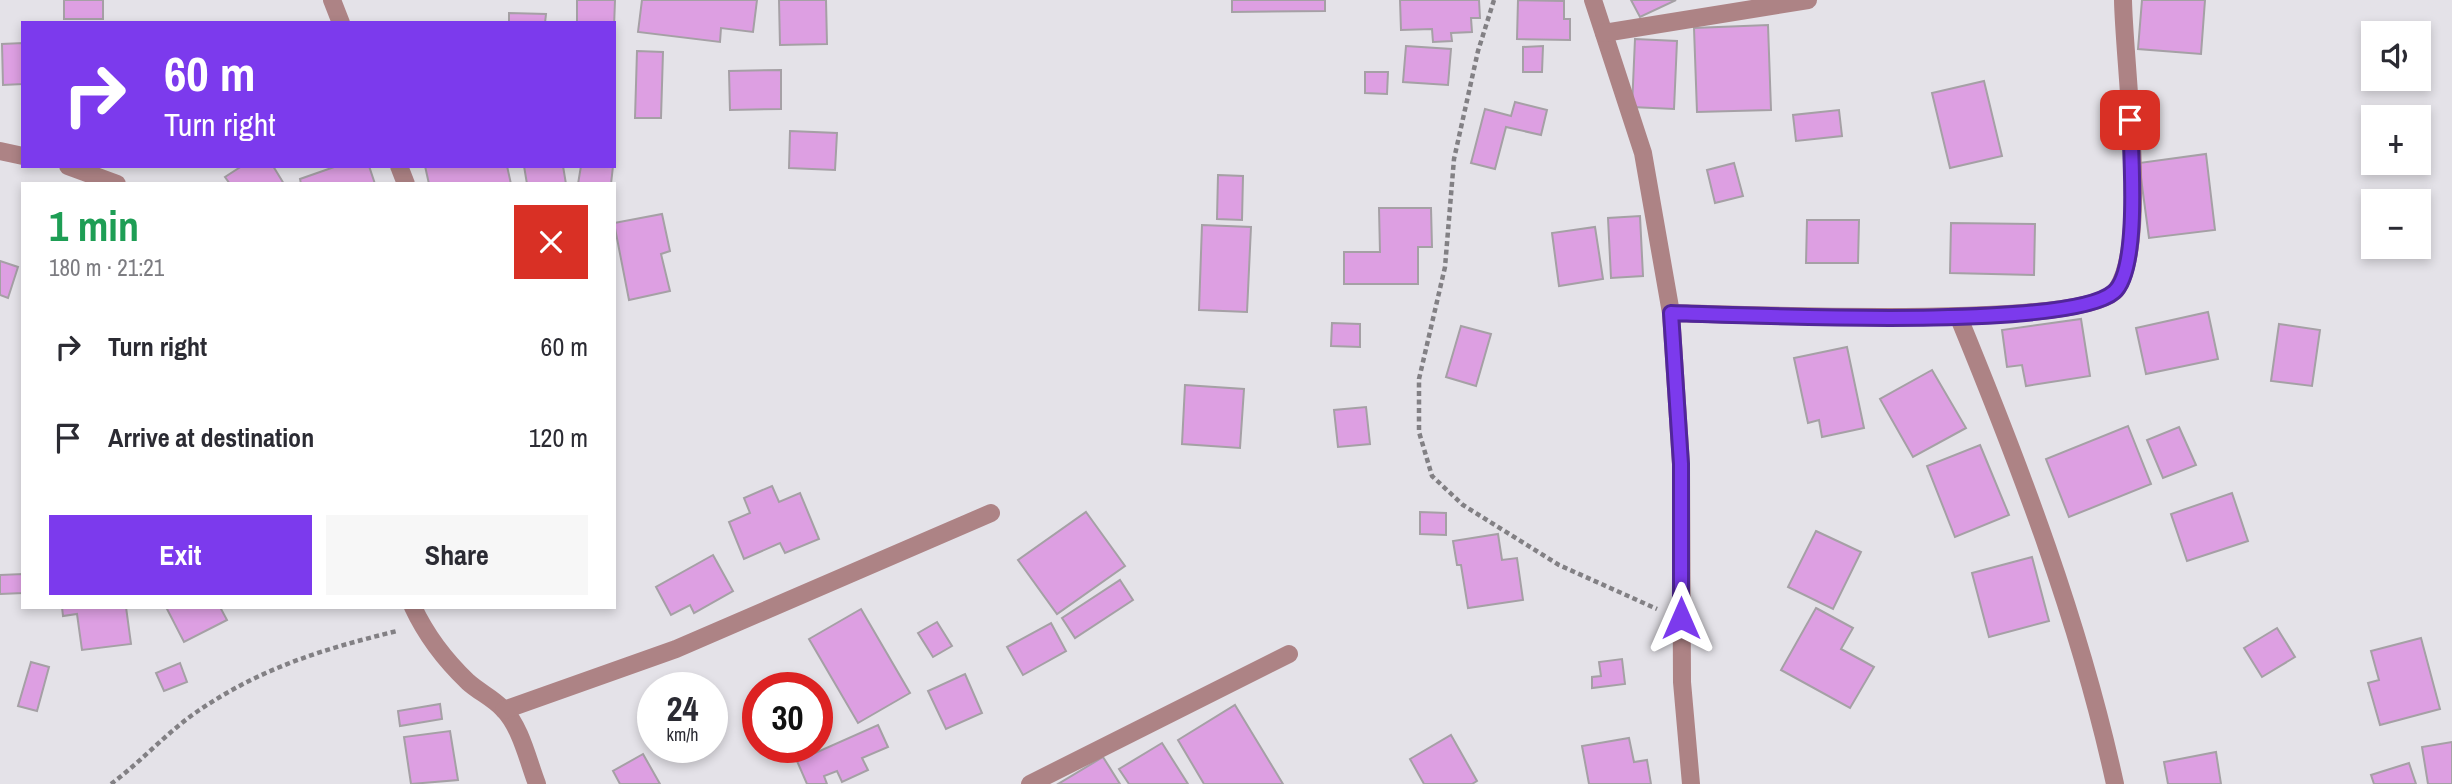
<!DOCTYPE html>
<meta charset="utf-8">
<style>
:root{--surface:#fff;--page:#f7f7f7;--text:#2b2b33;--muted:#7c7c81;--accent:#7c3aed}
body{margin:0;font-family:"Archivo Narrow",sans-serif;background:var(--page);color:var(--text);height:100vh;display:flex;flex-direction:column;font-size:26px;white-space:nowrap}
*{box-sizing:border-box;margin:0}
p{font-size:23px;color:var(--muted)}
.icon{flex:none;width:38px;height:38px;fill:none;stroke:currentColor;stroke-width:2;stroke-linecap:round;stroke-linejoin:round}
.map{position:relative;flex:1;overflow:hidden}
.side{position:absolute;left:21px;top:182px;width:595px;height:427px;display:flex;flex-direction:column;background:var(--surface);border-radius:0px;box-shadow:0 4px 10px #0003}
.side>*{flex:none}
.banner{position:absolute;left:21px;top:21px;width:595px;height:147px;border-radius:0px;box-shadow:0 4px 10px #0003;background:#7c3aed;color:#fff;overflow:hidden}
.buttons{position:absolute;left:2361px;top:21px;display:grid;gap:14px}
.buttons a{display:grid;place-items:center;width:70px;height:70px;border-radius:0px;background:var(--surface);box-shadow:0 4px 10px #0003;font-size:35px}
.speed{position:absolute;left:637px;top:672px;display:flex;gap:14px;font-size:35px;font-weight:700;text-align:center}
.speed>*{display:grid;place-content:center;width:91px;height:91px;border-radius:50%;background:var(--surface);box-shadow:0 4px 10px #0003;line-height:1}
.speed small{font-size:18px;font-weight:400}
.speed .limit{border:10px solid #d22;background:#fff;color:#111}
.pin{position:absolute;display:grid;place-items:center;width:60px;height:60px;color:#fff;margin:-30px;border-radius:14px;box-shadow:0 4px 10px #0006}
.me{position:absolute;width:77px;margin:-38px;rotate:0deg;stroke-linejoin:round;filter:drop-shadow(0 0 5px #0008)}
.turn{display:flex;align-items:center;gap:24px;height:147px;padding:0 28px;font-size:32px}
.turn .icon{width:91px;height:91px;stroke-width:2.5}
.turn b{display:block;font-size:49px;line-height:60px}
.round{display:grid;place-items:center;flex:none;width:74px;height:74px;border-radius:0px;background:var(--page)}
.overview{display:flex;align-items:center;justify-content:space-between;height:119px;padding:0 28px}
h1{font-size:42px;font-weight:800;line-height:52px;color:#1e9e55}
.button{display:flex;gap:14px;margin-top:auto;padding:14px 28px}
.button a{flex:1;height:80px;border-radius:0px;background:var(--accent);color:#fff;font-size:28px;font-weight:800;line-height:80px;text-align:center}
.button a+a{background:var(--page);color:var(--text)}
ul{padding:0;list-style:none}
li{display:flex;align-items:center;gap:21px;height:91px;padding:0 28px}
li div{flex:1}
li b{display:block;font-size:26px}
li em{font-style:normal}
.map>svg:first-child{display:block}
.building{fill:#dd9fe2;stroke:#a5a0a5;stroke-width:2}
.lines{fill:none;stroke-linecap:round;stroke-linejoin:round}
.path{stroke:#828084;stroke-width:4.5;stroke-dasharray:5 3.5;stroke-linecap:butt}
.street{stroke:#ad8385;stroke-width:18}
.route-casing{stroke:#51269a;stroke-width:18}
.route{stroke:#7c3aed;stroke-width:12}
</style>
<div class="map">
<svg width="2452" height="784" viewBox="0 0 2452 784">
<rect width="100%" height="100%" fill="#e4e2e8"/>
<g class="building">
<rect x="64" y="0" width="39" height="19"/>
<path d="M577,0H615L614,28V23H577Z"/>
<path d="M642,0H757L753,32L721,28L720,42L638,32Z"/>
<path d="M779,0H826L827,44L780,45Z"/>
<path d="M1232,0H1325V11L1232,12Z"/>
<path d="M1400,0H1479L1480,18H1471L1472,32L1451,33L1452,41L1433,42L1432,29L1401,30Z"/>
<path d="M1518,0L1564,1V19H1570V40L1517,39Z"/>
<path d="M1631,0H1676L1640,17Z"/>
<path d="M2142,0H2205L2201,54L2138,49Z"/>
<path d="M509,13L546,14L545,23H509Z"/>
<path d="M1768,25L1771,110L1697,112L1694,28Z"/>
<path d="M1635,39L1677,41L1674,109L1632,107Z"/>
<path d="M23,43V84L3,85L2,44Z"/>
<path d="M1406,46L1451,49L1448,85L1403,82Z"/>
<path d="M1543,46L1542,72H1523V47Z"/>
<path d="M637,51L663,52L661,118H635Z"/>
<path d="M781,70V109L730,110L729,71Z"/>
<path d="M1365,72H1388L1387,94L1365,93Z"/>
<path d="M1984,81L2002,156L1950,168L1932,93Z"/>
<path d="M1515,102L1547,110L1541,135L1506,127L1495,169L1471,163L1485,109L1511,116Z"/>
<path d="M1839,110L1842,136L1796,141L1793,115Z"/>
<path d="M790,131L837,133L835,170L789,168Z"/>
<path d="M2206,154L2215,230L2149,238L2139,163Z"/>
<path d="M1734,163L1743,196L1715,203L1707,170Z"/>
<path d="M242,166H273L284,184H230L225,177Z"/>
<path d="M337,166H369L375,184H301L300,179Z"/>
<path d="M425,166H507L511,184H429Z"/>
<path d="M524,166H563L566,184H527Z"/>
<path d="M581,166H613L611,184H578Z"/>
<path d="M1218,175L1243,176L1242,220L1217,219Z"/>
<path d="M1379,208H1431L1432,247H1418V284H1344V252H1380Z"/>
<path d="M662,214L670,251L661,254L670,291L629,300L614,223Z"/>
<path d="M1640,216L1643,276L1611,278L1608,218Z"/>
<path d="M1807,220H1859L1858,263H1806Z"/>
<path d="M1951,223L2035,224L2034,275L1950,273Z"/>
<path d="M1202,225L1251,227L1247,312L1199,310Z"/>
<path d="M1595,227L1603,279L1559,286L1552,233Z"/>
<path d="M0,261L18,267L8,298L0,295Z"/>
<path d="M2208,312L2218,359L2146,374L2136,328Z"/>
<path d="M2081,319L2090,376L2026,386L2022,365L2007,367L2002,330Z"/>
<path d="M1332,323L1360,324V347L1331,346Z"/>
<path d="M2279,324L2320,330L2312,386L2271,381Z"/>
<path d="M1461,326L1491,334L1476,386L1446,377Z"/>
<path d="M1847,347L1864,428L1822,437L1819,420L1808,423L1794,358Z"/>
<path d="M1932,370L1966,428L1913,457L1880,399Z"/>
<path d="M1185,385L1244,389L1240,448L1182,444Z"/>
<path d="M1366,407L1370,444L1338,447L1334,410Z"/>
<path d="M2128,426L2151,484L2069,517L2046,459Z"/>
<path d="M2179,427L2196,465L2163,478L2147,440Z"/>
<path d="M1980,445L2009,515L1955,537L1927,466Z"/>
<path d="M772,486L779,502L800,493L819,539L785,553L780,543L744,559L729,522L750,513L744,498Z"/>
<path d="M2232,493L2248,541L2187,561L2171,514Z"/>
<path d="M1086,512L1125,566L1057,614L1018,560Z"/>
<path d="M1420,512L1446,513V535L1420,534Z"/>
<path d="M1816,531L1861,552L1833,609L1788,587Z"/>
<path d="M1498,534L1502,560L1517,558L1523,600L1468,608L1461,565H1457L1453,541Z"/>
<path d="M713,555L733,591L694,613L690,605L671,615L656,587Z"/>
<path d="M2032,557L2049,621L1989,637L1972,573Z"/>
<path d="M23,574V593L0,594V575Z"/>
<path d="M1120,580L1133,600L1075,638L1062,618Z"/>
<path d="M62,607H126L131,644L82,650L77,614L63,616Z"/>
<path d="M166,607H220L227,620L184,642Z"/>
<path d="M1816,608L1853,628L1841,649L1874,667L1850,708L1781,670Z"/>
<path d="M861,609L910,693L858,723L809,639Z"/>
<path d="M937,622L952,646L933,657L918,633Z"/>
<path d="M1051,623L1066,651L1023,675L1007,647Z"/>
<path d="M2277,628L2295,657L2262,677L2244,648Z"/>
<path d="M2421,638L2440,709L2380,725L2368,683L2379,680L2371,651Z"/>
<path d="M1622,659L1625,684L1592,688V677L1601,676L1599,662Z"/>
<path d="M31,662L49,667L37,711L18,706Z"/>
<path d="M180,663L187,682L164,691L156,673Z"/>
<path d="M965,674L982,713L946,729L928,691Z"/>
<path d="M440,704L442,719L400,726L398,711Z"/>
<path d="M1235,705L1283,784H1204L1178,740Z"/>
<path d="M878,725L888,747L862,758L868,770L842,782L837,771L824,776L827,784H807L797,761Z"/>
<path d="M450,731L458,780L411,784L404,737Z"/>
<path d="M1451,735L1477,781L1472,784H1424L1410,759Z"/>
<path d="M1629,738L1634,762L1647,760L1651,784H1589L1582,746Z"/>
<path d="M2452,742V784H2428L2422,747Z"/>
<path d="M1162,743L1188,784H1129L1119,769Z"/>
<path d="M2216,752L2221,784H2168L2164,762Z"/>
<path d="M643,754L660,784H620L613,771Z"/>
<path d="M1103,757L1120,784H1058Z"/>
<path d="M2409,763L2416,784H2374L2371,775Z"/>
</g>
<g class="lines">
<g class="path">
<path d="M1494,0L1478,51L1454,159L1445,267L1419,379V432L1432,476L1463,505L1559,565L1657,609"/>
<path d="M111,784C141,762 167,732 198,711C261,668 323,649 397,631"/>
</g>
<g class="street">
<path d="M332,0L341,23"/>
<path d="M1593,0L1643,153L1671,313L1681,464L1682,682L1691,784"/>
<path d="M1604,33L1808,0"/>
<path d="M0,151L23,156"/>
<path d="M68,166L117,184"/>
<path d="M399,166L406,184"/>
<path d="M1671,313C1734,314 2088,331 2117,289C2149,241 2124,64 2123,0"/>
<path d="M1959,318C2021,469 2080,623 2115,784"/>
<path d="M413,607C426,635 446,661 468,682C479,692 493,698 503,709C521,727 528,761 537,784"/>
<path d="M504,710L676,649L991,513"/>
<path d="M1030,784L1289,654"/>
</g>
</g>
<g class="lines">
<defs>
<path id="route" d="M1681,618V464L1671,313C1745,315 2069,331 2114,292C2140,270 2131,154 2130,120"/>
</defs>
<use href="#route" class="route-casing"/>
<use href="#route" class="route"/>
</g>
</svg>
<div class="buttons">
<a><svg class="icon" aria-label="sound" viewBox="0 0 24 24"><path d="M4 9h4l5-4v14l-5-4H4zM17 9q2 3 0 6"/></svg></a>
<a>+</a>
<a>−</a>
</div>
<div class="speed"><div>24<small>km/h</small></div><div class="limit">30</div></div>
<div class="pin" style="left:2130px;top:120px;background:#d93025"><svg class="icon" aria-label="arrive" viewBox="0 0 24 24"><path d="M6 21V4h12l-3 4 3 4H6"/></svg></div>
<svg class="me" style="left:1681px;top:618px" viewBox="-20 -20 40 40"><path d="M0-17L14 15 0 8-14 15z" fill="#7c3aed" stroke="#fff" stroke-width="4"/></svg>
<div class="banner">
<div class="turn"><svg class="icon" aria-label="right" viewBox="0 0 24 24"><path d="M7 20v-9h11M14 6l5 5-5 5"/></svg><div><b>60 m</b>Turn right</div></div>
</div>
<section class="side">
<div class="overview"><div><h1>1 min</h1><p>180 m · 21:21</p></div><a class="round" style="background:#d93025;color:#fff"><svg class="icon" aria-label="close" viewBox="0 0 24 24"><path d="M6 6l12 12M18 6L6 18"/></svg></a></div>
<ul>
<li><svg class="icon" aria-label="right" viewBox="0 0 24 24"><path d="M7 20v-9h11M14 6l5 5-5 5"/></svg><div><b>Turn right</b></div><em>60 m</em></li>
<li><svg class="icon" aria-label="arrive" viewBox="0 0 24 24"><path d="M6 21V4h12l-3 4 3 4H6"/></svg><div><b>Arrive at destination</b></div><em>120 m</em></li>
</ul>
<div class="button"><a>Exit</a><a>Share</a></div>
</section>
</div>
